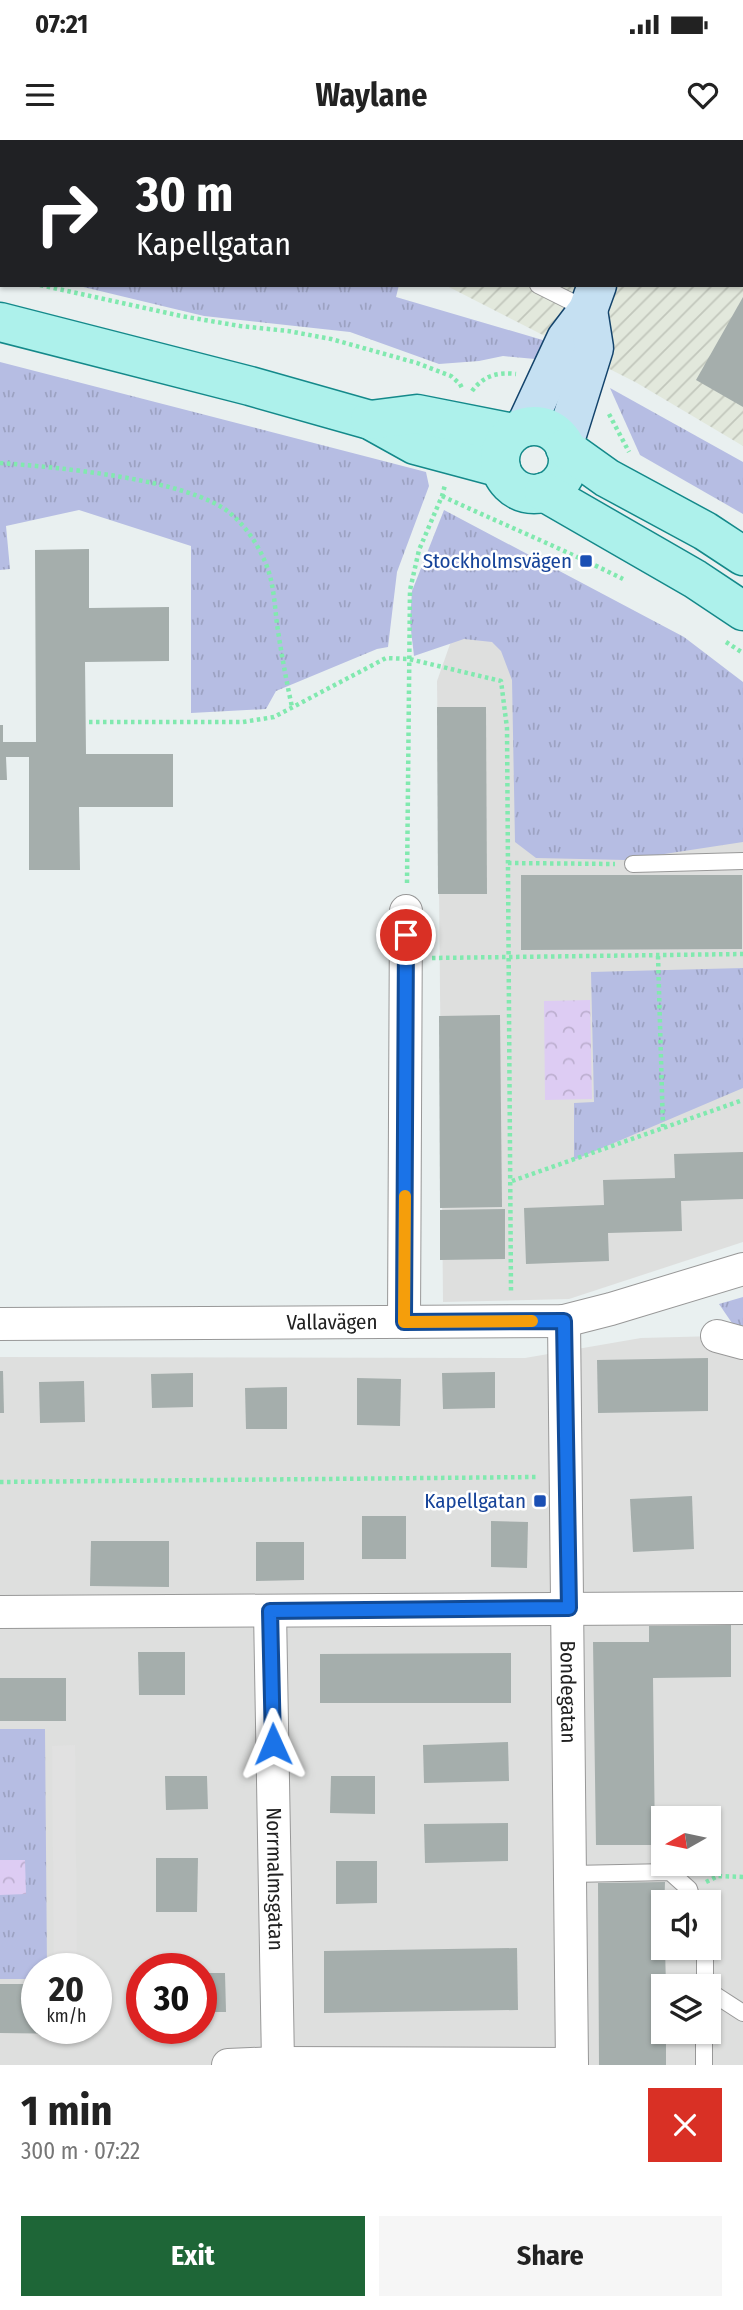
<!DOCTYPE html>
<meta charset="utf-8">
<style>
:root{--surface:#fff;--page:#f6f6f6;--text:#222;--muted:#767676;--accent:#1e6637}
body{margin:0;font-family:"Fira Sans Condensed",sans-serif;background:var(--page);color:var(--text);height:100vh;display:flex;flex-direction:column;font-size:26px;white-space:nowrap}
*{box-sizing:border-box;margin:0}
p{font-size:23px;color:var(--muted)}
.icon{flex:none;width:38px;height:38px;fill:none;stroke:currentColor;stroke-width:2;stroke-linecap:round;stroke-linejoin:round}
.map{position:relative;height:1925px;overflow:hidden}
.sheet{display:flex;flex-direction:column;background:var(--surface);flex:1}
.sheet>*{flex:none}
.banner{position:absolute;left:0px;top:0px;width:744px;height:147px;box-shadow:0 2px 5px #0004;background:#202124;color:#fff;overflow:hidden}
.needle{width:46px;rotate:261deg}
.fabs{position:absolute;left:651px;top:1666px;display:grid;gap:14px}
.fabs a{display:grid;place-items:center;width:70px;height:70px;border-radius:0px;background:var(--surface);box-shadow:0 2px 5px #0004;font-size:35px}
.speed{position:absolute;left:21px;top:1813px;display:flex;gap:14px;font-size:35px;font-weight:700;text-align:center}
.speed>*{display:grid;place-content:center;width:91px;height:91px;border-radius:50%;background:var(--surface);box-shadow:0 2px 5px #0004;line-height:1}
.speed small{font-size:18px;font-weight:400}
.speed .limit{border:10px solid #d22;background:#fff;color:#111}
.pin{position:absolute;display:grid;place-items:center;width:60px;height:60px;color:#fff;margin:-30px;border:4px solid #fff;border-radius:50%;box-shadow:0 2px 7px #0007}
.me{position:absolute;width:77px;margin:-38px;rotate:359deg;stroke-linejoin:round;filter:drop-shadow(0 0 5px #0008)}
.turn{display:flex;align-items:center;gap:24px;height:147px;padding:0 21px;font-size:32px}
.turn .icon{width:91px;height:91px;stroke-width:2.5}
.turn b{display:block;font-size:49px;line-height:60px}
.round{display:grid;place-items:center;flex:none;width:74px;height:74px;border-radius:0px;background:var(--page)}
.headline{display:flex;align-items:center;justify-content:space-between;height:119px;padding:0 21px}
h1{font-size:42px;font-weight:700;line-height:52px}
.cta{display:flex;gap:14px;margin-top:auto;padding:14px 21px}
.cta a{flex:1;height:80px;border-radius:0px;background:var(--accent);color:#fff;font-size:28px;font-weight:700;line-height:80px;text-align:center}
.cta a+a{background:var(--page);color:var(--text)}
.status{display:flex;justify-content:space-between;align-items:center;height:49px;padding:0 35px;background:var(--surface);direction:ltr}
.status svg{height:19px;fill:currentColor}
header{display:flex;justify-content:space-between;align-items:center;height:91px;padding:0 21px;background:var(--surface);font-size:32px;font-weight:700}
.map>svg:first-child{display:block}
.residential{fill:#dedfde;fill-rule:evenodd}
.industrial{fill:url(#industrial-furrows)}
.grass{fill:url(#grass-tufts)}
.park{fill:url(#park-crowns)}
.parking{fill:#e1e1e1}
.building{fill:#a5aeac}
.lines{fill:none;stroke-linecap:round;stroke-linejoin:round}
.lane-casing{stroke:#989898;stroke-width:18}
.street-casing{stroke:#989898;stroke-width:34}
.secondary-casing{stroke:#14446c;stroke-width:41}
.primary-casing{stroke:#14898a;stroke-width:41}
.path{stroke:#81e9af;stroke-width:4.5;stroke-dasharray:3.5 3.5;stroke-linecap:butt}
.lane{stroke:#fff;stroke-width:16}
.street{stroke:#fff;stroke-width:32}
.secondary{stroke:#c5e0f2;stroke-width:38}
.primary{stroke:#adf1eb;stroke-width:38}
.route-casing{stroke:#114b97;stroke-width:18}
.route{stroke:#1a73e8;stroke-width:12}
.slow{stroke:#f59e0b;stroke-width:12}
.transit-dot{fill:#1a4fb4;stroke:#fff;stroke-width:2.5}
.labels{text-anchor:middle;dominant-baseline:central;stroke-width:5;stroke-linejoin:round;paint-order:stroke}
.transit-label{font-size:21px;fill:#164399;stroke:#fff;text-anchor:end}
.street-label{font-size:21px;fill:#212121;stroke:#fff}
</style>
<div class="status"><b>07:21</b><svg viewBox="0 0 49 12"><path d="M0 12V9h3v3zM5 12V6h3v6zM10 12V3h3v9zM15 12V0h3v12zM26 1h20v11H26zM47 4h2v5h-2z"/></svg></div>
<header><svg class="icon" aria-label="menu" viewBox="0 0 24 24"><path d="M4 6h16M4 12h16M4 18h16"/></svg>Waylane<svg class="icon" aria-label="heart" viewBox="0 0 24 24"><path d="M12 20l-8-8c-3-5 5-10 8-4 3-6 11-1 8 4z"/></svg></header>
<div class="map">
<svg width="743" height="1925" viewBox="0 0 743 1925">
<defs>
<pattern id="industrial-furrows" width="10" height="10" patternUnits="userSpaceOnUse" patternTransform="scale(1.75)"><rect width="10" height="10" fill="#e2e8dc"/><path d="M-1 1l2-2M0 10L10 0M9 11l2-2" fill="none" stroke="#c2c7bc"/></pattern>
<pattern id="grass-tufts" width="24" height="20" patternUnits="userSpaceOnUse" patternTransform="scale(1.75)"><rect width="24" height="20" fill="#b6bde3"/><path d="M3 7l-1-3M5 7V3M7 7l1-3M15 17l-1-3M17 17v-4M19 17l1-3" fill="none" stroke="#9ca2c2"/></pattern>
<pattern id="park-crowns" width="20" height="18" patternUnits="userSpaceOnUse" patternTransform="scale(1.75)"><rect width="20" height="18" fill="#ddccf3"/><path d="M2 6a3 3 0 1 1 6 0M12 15a3 3 0 1 1 6 0" fill="none" stroke="#bdafd0"/></pattern>
</defs>
<rect width="100%" height="100%" fill="#e9f0f0"/>
<g class="residential">
<path d="M473,439L743,619V1102L569,1159L443,1162L437,541Z"/>
<path d="M717,1196L743,1210V1925H0V1217L525,1218L641,1198ZM663,1678H709V1724H663ZM663,1762H709V1808H663ZM37,1829H96V1888H37ZM142,1829H201V1888H142ZM663,1846H709V1892H663Z"/>
</g>
<path class="industrial" d="M0,0H743V306L637,243L445,145H742V2H2V44Z"/>
<g class="grass">
<path d="M75,145H399L396,157L546,201L535,219L503,216L479,221L439,224L350,192L204,176Z"/>
<path d="M0,222L426,332L429,346L397,432L388,507L377,509L276,551L266,569L191,573V406L79,370L6,386L10,429L0,430Z"/>
<path d="M610,248L743,322V374L640,315Z"/>
<path d="M444,370L684,497L743,542V702L625,720L536,718L515,702L512,540L501,511L492,502L464,499L414,516L410,482L412,451Z"/>
<path d="M743,828V948L574,1020V963L594,962L591,832Z"/>
<path d="M743,1157V1192L734,1186L719,1164Z"/>
<path d="M0,1589H45L47,1829H37V1839H0Z"/>
</g>
<g class="park">
<path d="M590,860L592,959L545,960L544,861Z"/>
<path d="M0,1720H25L26,1754L0,1755Z"/>
</g>
<path class="parking" d="M75,1605L77,1828L54,1829L52,1606Z"/>
<g class="building">
<path d="M743,157V267L696,240Z"/>
<path d="M89,409V468L169,467V521L85,522L86,614H173V667H79L80,730H29V617H6L7,640H0V585H3V602H36L35,410Z"/>
<path d="M437,567H486L487,754H438Z"/>
<path d="M521,735H742V809L521,810Z"/>
<path d="M500,875L502,1067L440,1068L439,876Z"/>
<path d="M743,1012V1059L681,1061L682,1091L608,1093L609,1121L526,1124L524,1068L604,1065L603,1040L675,1038L674,1014Z"/>
<path d="M505,1069V1119L440,1120V1070Z"/>
<path d="M708,1218V1271L598,1273L597,1220Z"/>
<path d="M0,1231H3L4,1273H0Z"/>
<path d="M495,1232V1268L443,1269L442,1233Z"/>
<path d="M193,1233V1267L152,1268L151,1234Z"/>
<path d="M357,1238L401,1239L400,1286L357,1285Z"/>
<path d="M84,1241L85,1282L40,1283L39,1242Z"/>
<path d="M287,1247V1289H246L245,1248Z"/>
<path d="M692,1356L694,1409L633,1412L630,1359Z"/>
<rect x="362" y="1376" width="44" height="43"/>
<path d="M491,1381L528,1382L527,1428L491,1427Z"/>
<path d="M91,1401H169V1447L90,1446Z"/>
<path d="M256,1402H304V1440L256,1441Z"/>
<path d="M731,1485V1537L653,1538L655,1705H596L593,1502H649V1486Z"/>
<path d="M138,1512H185V1555H139Z"/>
<path d="M511,1513V1563H320V1514Z"/>
<rect x="0" y="1538" width="66" height="43"/>
<path d="M508,1602L509,1641L424,1643L423,1605Z"/>
<path d="M165,1636H207L208,1669L166,1670Z"/>
<path d="M331,1636H375V1674L330,1673Z"/>
<path d="M508,1683V1721L425,1723L424,1684Z"/>
<path d="M156,1718H198L197,1772H156Z"/>
<path d="M336,1721H377V1763L336,1764Z"/>
<path d="M665,1742L663,1808H665L666,1846H663V1892H666V1925H599L598,1743Z"/>
<path d="M517,1808L518,1870L324,1873V1811Z"/>
<path d="M201,1833H225L226,1872H201Z"/>
<path d="M0,1844H37V1888H73V1894L0,1893Z"/>
</g>
<g class="lines">
<defs>
<g id="lane">
<path d="M538,145L588,170"/>
<path d="M633,724L743,721"/>
<path d="M571,1734L670,1732L689,1749L693,1762"/>
<path d="M705,1808V1846"/>
<path d="M709,1851L743,1873"/>
<path d="M704,1925V1892"/>
</g>
<g id="street">
<path id="s1" d="M564,1181L572,1925"/>
<path d="M404,1182L406,771"/>
<path id="s2" d="M0,1184L564,1181L611,1169L743,1129"/>
<path d="M717,1196L743,1203"/>
<path id="s3" d="M270,1471L278,1923"/>
<path d="M0,1472L743,1468"/>
<path d="M228,1925L278,1923L572,1924"/>
</g>
<g id="secondary">
<path d="M652,2V0"/>
<path d="M525,287L566,199L588,170L597,145"/>
<path d="M564,304L594,208L588,170"/>
</g>
<g id="primary">
<path d="M0,182L250,246L370,280L415,305L501,328"/>
<path d="M370,280L417,274L513,293"/>
<circle cx="534" cy="320" r="34"/>
<path d="M565,308L607,338L705,391L743,416"/>
<path d="M544,352L695,439L743,471"/>
</g>
</defs>
<use href="#lane" class="lane-casing"/>
<use href="#street" class="street-casing"/>
<use href="#secondary" class="secondary-casing"/>
<use href="#primary" class="primary-casing"/>
<g class="path">
<path d="M0,135L2,136"/>
<path d="M40,145L181,176L240,186L288,191L331,199L417,223L451,236L460,244L463,250"/>
<path d="M472,251C484,235 498,232 516,234"/>
<path d="M609,274L629,312"/>
<path d="M0,323C55,327 191,339 231,374C249,389 264,414 270,436C274,451 275,468 277,484C281,512 286,539 292,567"/>
<path d="M442,356C502,384 563,409 623,439"/>
<path d="M726,502L743,513"/>
<path d="M89,582H243L274,577L386,518L409,519L501,541L507,588L511,1152"/>
<path d="M508,723L615,724"/>
<path d="M407,743L410,450L419,410L442,356L445,345"/>
<path d="M658,816L663,987"/>
<path d="M432,818L743,814"/>
<path d="M512,1041L743,960"/>
<path d="M0,1342L536,1337"/>
<path d="M706,1742L718,1736L743,1737"/>
</g>
<use href="#lane" class="lane"/>
<use href="#street" class="street"/>
<use href="#secondary" class="secondary"/>
<use href="#primary" class="primary"/>
</g>
<g class="lines">
<defs>
<path id="route" d="M273,1604L270,1471L569,1468L564,1181L404,1182L406,795"/>
</defs>
<use href="#route" class="route-casing"/>
<use href="#route" class="route"/>
<path class="slow" d="M405,1056L404,1182L532,1181"/>
</g>
<g class="transit-dot">
<rect x="579" y="414" width="14" height="14" rx="3.5"/>
<rect x="533" y="1354" width="14" height="14" rx="3.5"/>
</g>
<g class="labels">
<g class="transit-label">
<text x="572" y="421">Stockholmsvägen</text>
<text x="526" y="1361">Kapellgatan</text>
</g>
<g class="street-label">
<text stroke="none"><textPath href="#s2" startOffset="332">Vallavägen</textPath></text>
<text stroke="none"><textPath href="#s1" startOffset="371">Bondegatan</textPath></text>
<text stroke="none"><textPath href="#s3" startOffset="268">Norrmalmsgatan</textPath></text>
</g>
</g>
</svg>
<div class="fabs">
<a><svg class="needle" viewBox="-14 -14 28 28"><path d="M0-13l5 13h-10z" fill="#e53935"/><path d="M0 13l5-13h-10z" fill="#767676"/></svg></a>
<a><svg class="icon" aria-label="sound" viewBox="0 0 24 24"><path d="M4 9h4l5-4v14l-5-4H4zM17 9q2 3 0 6"/></svg></a>
<a><svg class="icon" aria-label="layers" viewBox="0 0 24 24"><path d="M12 4l9 5-9 5-9-5zM3 14l9 5 9-5"/></svg></a>
</div>
<div class="speed"><div>20<small>km/h</small></div><div class="limit">30</div></div>
<div class="pin" style="left:406px;top:795px;background:#d93025"><svg class="icon" aria-label="arrive" viewBox="0 0 24 24"><path d="M6 21V4h12l-3 4 3 4H6"/></svg></div>
<svg class="me" style="left:273px;top:1604px" viewBox="-20 -20 40 40"><path d="M0-17L14 15 0 8-14 15z" fill="#1a73e8" stroke="#fff" stroke-width="4"/></svg>
<div class="banner">
<div class="turn"><svg class="icon" aria-label="right" viewBox="0 0 24 24"><path d="M7 20v-9h11M14 6l5 5-5 5"/></svg><div><b>30 m</b>Kapellgatan</div></div>
</div>
</div>
<section class="sheet">
<div class="headline"><div><h1>1 min</h1><p>300 m · 07:22</p></div><a class="round" style="background:#d93025;color:#fff"><svg class="icon" aria-label="close" viewBox="0 0 24 24"><path d="M6 6l12 12M18 6L6 18"/></svg></a></div>
<div class="cta"><a>Exit</a><a>Share</a></div>
</section>
